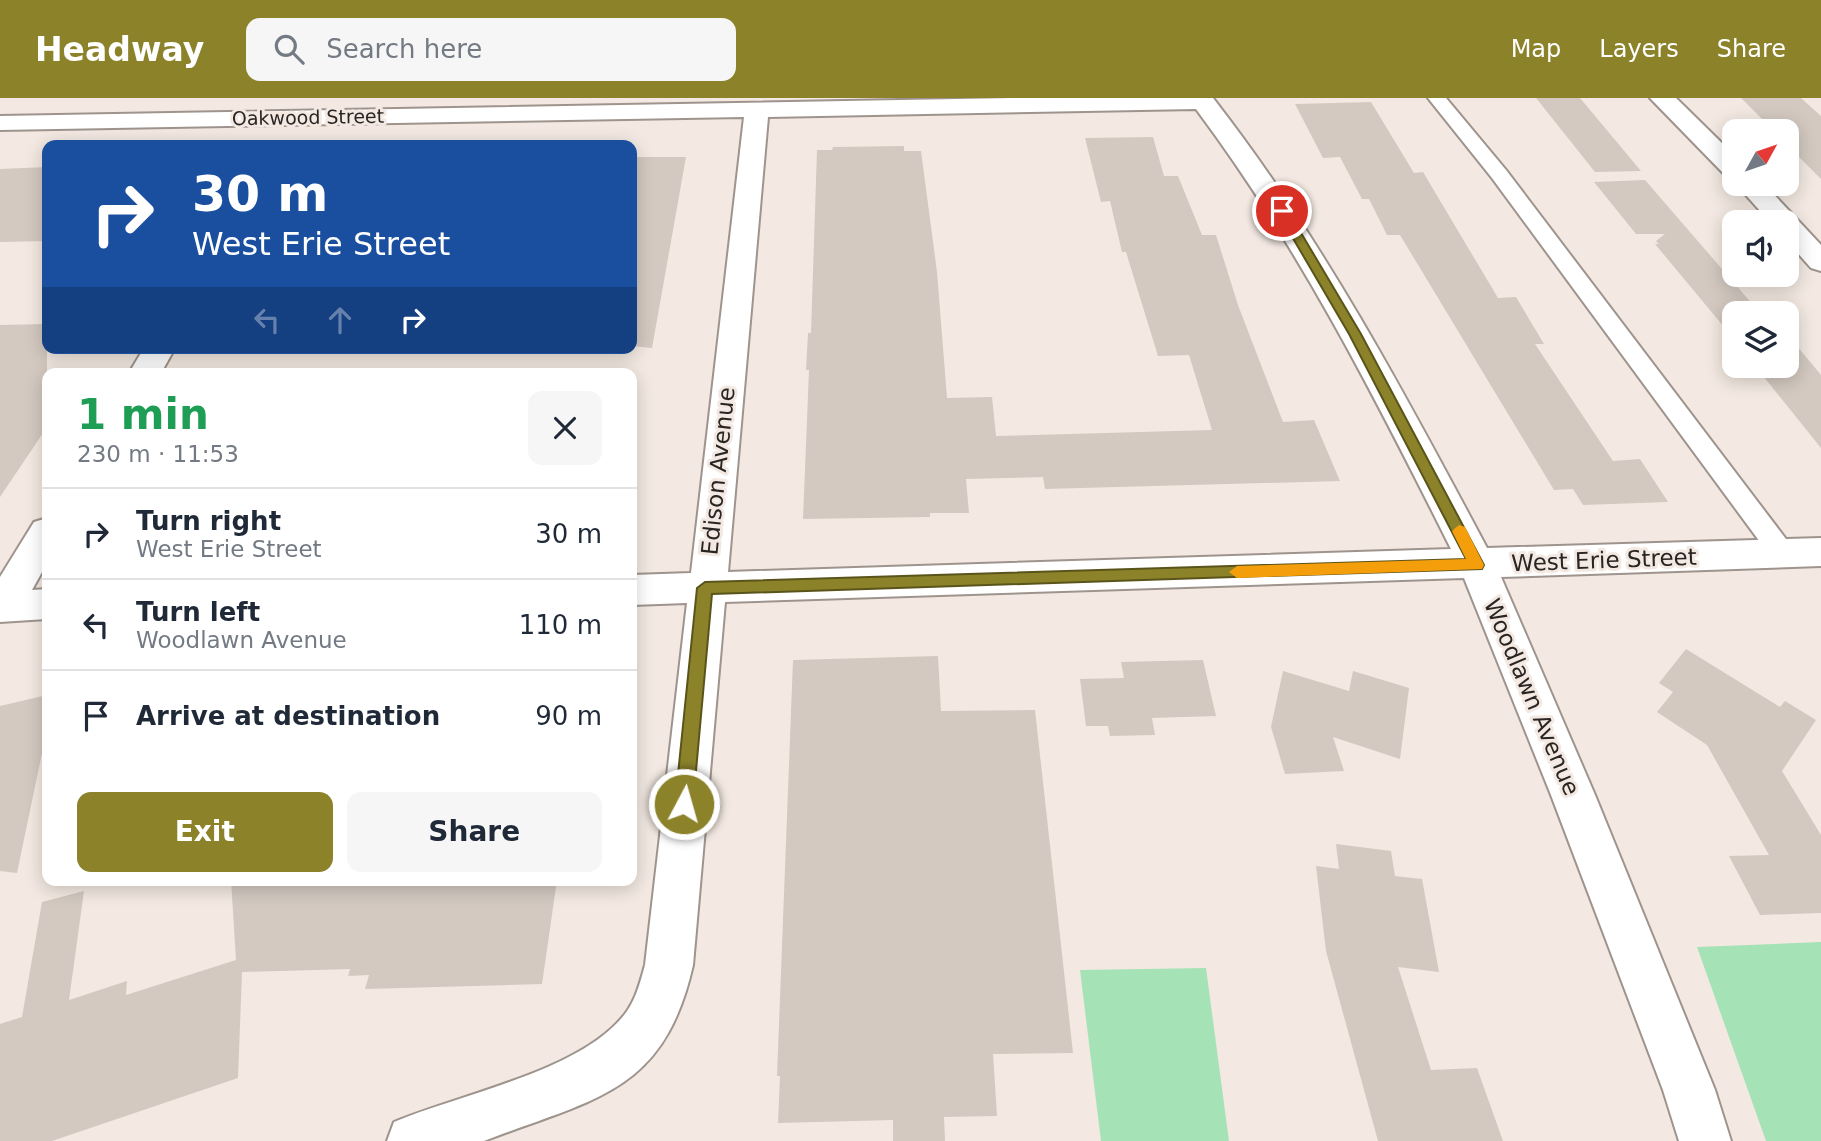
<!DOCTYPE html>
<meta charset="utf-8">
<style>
:root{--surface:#fff;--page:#f6f6f7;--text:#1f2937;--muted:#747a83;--line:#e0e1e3;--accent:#8b822a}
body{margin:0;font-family:"DejaVu Sans",sans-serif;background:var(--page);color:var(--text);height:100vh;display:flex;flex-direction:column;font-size:26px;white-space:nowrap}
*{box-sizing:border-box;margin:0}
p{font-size:23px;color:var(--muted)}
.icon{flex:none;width:38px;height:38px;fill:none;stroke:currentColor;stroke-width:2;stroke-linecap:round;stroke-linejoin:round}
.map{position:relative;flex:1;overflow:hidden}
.panel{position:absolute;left:42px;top:270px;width:595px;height:518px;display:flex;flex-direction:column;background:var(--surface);border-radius:14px;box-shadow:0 4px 18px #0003}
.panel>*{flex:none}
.top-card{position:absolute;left:42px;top:42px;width:595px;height:214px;border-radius:14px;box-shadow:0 4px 18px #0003;background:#1a4fa0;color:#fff;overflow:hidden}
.needle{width:46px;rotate:50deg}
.tools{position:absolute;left:1722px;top:21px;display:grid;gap:14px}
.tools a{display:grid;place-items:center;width:77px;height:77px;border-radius:14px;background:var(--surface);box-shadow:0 4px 18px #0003;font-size:35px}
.pin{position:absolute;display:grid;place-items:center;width:60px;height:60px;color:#fff;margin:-30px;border:4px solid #fff;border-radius:50%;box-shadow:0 2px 7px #0007}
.me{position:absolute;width:77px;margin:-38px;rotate:6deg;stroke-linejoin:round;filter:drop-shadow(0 0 5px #0008)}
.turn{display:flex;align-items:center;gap:24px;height:147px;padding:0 35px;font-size:32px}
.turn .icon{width:91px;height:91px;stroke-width:2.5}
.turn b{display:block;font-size:49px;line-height:60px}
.lanes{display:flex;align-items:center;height:66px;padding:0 35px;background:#0003;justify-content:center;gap:35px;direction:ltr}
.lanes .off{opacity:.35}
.round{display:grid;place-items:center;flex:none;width:74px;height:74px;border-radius:14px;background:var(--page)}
.headline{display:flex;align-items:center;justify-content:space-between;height:119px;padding:0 35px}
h1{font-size:42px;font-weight:800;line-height:52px;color:#1e9e55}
.primary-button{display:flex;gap:14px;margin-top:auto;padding:14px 35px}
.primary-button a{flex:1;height:80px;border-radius:14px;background:var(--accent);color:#fff;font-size:28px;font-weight:800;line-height:80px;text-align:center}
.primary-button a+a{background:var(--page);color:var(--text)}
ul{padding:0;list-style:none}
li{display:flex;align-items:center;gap:21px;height:91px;padding:0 35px;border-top:2px solid var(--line)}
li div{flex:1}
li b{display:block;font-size:26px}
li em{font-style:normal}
header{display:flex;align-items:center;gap:42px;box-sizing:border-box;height:98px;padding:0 35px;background:var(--accent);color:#fff}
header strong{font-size:33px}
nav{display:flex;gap:38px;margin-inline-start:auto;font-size:24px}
.search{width:490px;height:63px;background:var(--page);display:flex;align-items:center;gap:18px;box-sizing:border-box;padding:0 24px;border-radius:14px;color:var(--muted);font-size:26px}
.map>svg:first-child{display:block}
.green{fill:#a5e3b6}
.building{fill:#d3c9c1}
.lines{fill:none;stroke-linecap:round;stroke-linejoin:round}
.service-casing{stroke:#9e948d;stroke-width:4}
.minor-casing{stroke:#9e948d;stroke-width:4}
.service{fill:#fff;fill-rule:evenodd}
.minor{fill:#fff;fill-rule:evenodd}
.route{fill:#8b822a;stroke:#5a541b;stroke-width:2}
.slow{fill:#f59e0b}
.labels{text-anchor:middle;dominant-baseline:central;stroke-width:6;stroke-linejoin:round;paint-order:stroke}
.far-street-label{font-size:19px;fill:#292522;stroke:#f3e9e2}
.street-label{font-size:23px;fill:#292522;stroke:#f3e9e2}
</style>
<header>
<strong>Headway</strong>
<div class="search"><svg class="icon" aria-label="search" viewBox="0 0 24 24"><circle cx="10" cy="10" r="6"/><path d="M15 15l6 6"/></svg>Search here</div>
<nav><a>Map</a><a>Layers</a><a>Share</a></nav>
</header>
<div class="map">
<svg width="1821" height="1043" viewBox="0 0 1821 1043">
<rect width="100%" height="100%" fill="#f3e9e2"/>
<g class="green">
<path d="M1821,844V1043H1766L1697,849Z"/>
<path d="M1206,870L1229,1043H1101L1080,872Z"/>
</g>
<g class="building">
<path d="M1536,0H1580L1641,73L1595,74Z"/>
<path d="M1741,0H1801L1821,18V81L1787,47V33H1774Z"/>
<path d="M1371,4L1414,75L1423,74L1498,200L1516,199L1544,246H1535L1613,363L1640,361L1668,404L1583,407L1573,391L1554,392L1400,137H1387L1369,101H1362L1340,59L1323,60L1295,6Z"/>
<path d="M1153,39L1164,78H1178L1202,137H1216L1238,207L1283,324L1314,322L1340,383L1045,391L1043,379L966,381L969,415H930V419L803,421L809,272H806L808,235H811L817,52H832L833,49L904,48V53H921L937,174L947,300L992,299L996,338L1212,332L1189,257L1158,258L1126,154H1122L1110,103L1101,104L1085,40Z"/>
<path d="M632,59H686L652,250L632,248Z"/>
<path d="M47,69V143L0,144V71Z"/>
<path d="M1645,82L1754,208L1762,207L1769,215H1734V241L1655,146H1659L1656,143L1665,136H1636L1594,84Z"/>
<path d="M47,226V329L0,399V227Z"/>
<path d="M1787,236L1821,277V350L1755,268H1787Z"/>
<path d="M1686,551L1780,609L1785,603L1816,622L1782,673L1821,737V815L1760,817L1729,758L1769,757L1707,647L1657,614L1673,594L1659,585Z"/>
<path d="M938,558L941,613L1035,612L1073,955L993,956L997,1018L944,1019L945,1043H893V1022L778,1025L780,978H777L793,562Z"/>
<path d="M1203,562L1216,618L1152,620L1155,637L1110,638L1108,628H1086L1080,581L1124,580L1121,564Z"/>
<path d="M1283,573L1349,593L1353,573L1409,590L1400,661L1333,639L1344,673L1285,676L1271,629Z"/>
<path d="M47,597V631L17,775L0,773V608Z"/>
<path d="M1336,746L1391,753L1395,778L1422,781L1439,874L1398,869L1431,972L1477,970L1503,1043H1378L1326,853L1316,768L1339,771Z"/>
<path d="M231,782H557L542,886L365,891L369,877L348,878L350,871L242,874L238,980L52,1043H0V926L22,919L42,804L84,793L69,902L127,883L126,897L236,862Z"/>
</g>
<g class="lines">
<defs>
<path id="service" d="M1428,0H1446L1506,72L1792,449L1796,456L1792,463L1783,466L1774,463L1492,80Z"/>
<g id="minor">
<path d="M1012,0H1213C1322,140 1404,294 1487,450L1821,440V468L1501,479L1595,697L1715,992L1731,1043H1679L1663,992L1551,697L1464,480L725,504L693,867C665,989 603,999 497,1038L484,1043H387L394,1024C459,997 570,975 618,924C634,908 639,889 645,867L687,505L632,507V477L691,475L744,19L0,32V18ZM1196,11C1298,147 1375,299 1451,451L728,474L768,19Z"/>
<path d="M1650,0H1676L1734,57V79L1725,77Z"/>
<path d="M1736,86H1764L1821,147V173L1811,170L1787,143V124H1770Z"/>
<path d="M144,250H175L161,275H129Z"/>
<path d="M47,420V465L32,492L47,491V521L0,524V479L34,424Z"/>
</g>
</defs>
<use href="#service" class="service-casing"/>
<use href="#minor" class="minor-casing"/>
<use href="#service" class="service"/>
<use href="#minor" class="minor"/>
</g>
<path class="route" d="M1282,110L1288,113L1361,236L1484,467L1482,471L712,496L693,706L691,711H678L675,706L697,490L705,484L1466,461L1349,236L1277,113Z"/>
<path class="slow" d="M1459,427L1465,429L1484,467L1482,471L1237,480L1229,474L1237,468L1466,461L1452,433Z"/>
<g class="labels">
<g class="far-street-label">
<text transform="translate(308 19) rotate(-1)">Oakwood Street</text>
</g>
<g class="street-label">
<text transform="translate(718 373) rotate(-84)">Edison Avenue</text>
<text transform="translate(1604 462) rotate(-2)">West Erie Street</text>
<text transform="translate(1532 599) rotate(67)">Woodlawn Avenue</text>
</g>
</g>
</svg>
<div class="tools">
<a><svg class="needle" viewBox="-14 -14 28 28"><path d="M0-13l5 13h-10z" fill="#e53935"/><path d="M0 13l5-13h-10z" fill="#747a83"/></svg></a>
<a><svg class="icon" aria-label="sound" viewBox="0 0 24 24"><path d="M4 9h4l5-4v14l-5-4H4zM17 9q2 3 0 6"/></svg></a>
<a><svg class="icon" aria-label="layers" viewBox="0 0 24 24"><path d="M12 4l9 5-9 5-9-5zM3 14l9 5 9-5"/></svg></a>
</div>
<div class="pin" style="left:1282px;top:113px;background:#d93025"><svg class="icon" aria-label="arrive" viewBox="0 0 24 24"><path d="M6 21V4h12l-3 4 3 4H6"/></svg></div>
<svg class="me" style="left:684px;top:706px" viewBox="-20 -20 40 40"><circle r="17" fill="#8b822a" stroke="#fff" stroke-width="3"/><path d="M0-11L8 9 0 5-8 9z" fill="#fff"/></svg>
<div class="top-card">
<div class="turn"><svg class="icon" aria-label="right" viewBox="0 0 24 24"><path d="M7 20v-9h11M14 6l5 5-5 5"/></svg><div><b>30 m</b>West Erie Street</div></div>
<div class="lanes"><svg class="icon off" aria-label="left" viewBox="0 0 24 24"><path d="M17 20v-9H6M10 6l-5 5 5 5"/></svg><svg class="icon off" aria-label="ahead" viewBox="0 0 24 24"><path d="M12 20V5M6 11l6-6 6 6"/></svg><svg class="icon" aria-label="right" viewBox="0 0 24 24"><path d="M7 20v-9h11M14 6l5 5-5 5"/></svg></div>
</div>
<section class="panel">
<div class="headline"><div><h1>1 min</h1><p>230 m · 11:53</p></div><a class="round"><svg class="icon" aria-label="close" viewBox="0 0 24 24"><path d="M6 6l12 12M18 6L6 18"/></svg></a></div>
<ul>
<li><svg class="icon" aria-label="right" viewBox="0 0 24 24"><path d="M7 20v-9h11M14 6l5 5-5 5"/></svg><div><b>Turn right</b><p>West Erie Street</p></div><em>30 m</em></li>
<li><svg class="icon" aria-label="left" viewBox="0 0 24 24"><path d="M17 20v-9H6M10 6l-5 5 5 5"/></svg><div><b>Turn left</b><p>Woodlawn Avenue</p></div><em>110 m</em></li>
<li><svg class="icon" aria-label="arrive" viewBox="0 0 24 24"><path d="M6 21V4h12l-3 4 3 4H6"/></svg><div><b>Arrive at destination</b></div><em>90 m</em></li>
</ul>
<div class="primary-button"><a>Exit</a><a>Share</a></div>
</section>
</div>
